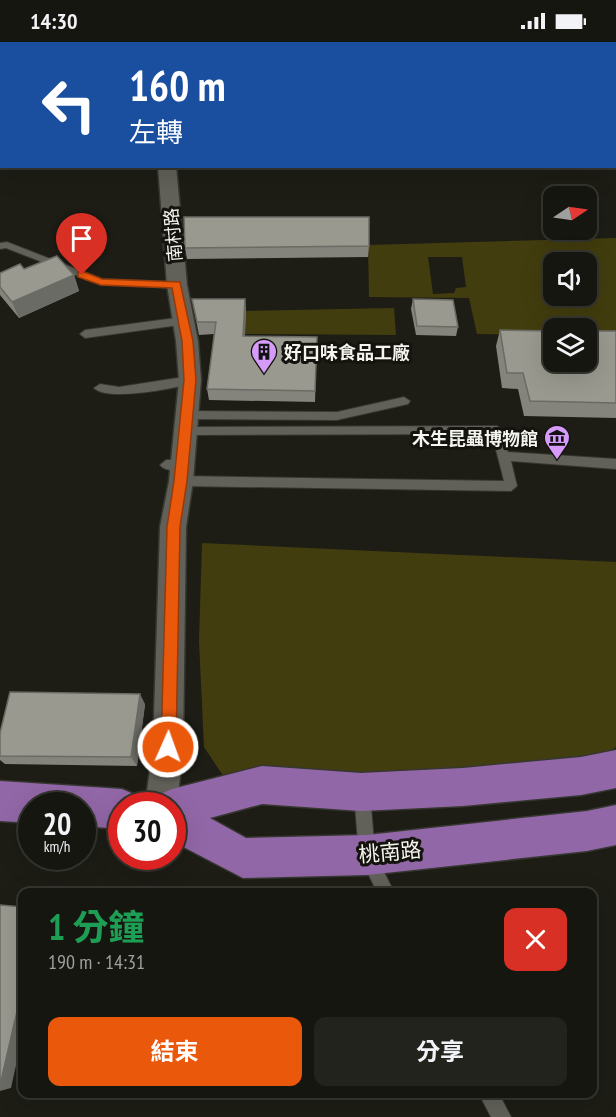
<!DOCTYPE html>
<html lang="zh-TW">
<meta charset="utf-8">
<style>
:root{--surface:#161610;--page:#23231e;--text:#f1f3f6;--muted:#9e9f9f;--line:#353530;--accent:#ea580c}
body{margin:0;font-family:"PT Sans Narrow","Noto Sans TC",sans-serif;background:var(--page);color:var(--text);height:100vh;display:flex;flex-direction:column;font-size:22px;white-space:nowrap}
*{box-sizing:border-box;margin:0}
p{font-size:20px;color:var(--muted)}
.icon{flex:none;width:33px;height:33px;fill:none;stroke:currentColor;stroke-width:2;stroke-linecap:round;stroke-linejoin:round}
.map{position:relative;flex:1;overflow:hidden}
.panel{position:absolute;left:18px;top:846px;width:579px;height:210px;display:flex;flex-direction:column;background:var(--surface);border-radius:12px;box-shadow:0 6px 24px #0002,0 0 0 2px var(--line)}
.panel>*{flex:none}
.guide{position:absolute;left:0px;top:0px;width:616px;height:126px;box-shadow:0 6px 24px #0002,0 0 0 2px var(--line);background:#1a4fa0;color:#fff;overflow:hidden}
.needle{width:39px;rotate:77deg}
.fabs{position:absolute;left:543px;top:144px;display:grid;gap:12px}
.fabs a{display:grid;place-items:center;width:54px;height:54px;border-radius:12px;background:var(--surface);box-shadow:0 6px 24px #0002,0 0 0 2px var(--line);font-size:30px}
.speed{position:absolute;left:18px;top:750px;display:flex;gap:12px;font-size:30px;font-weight:700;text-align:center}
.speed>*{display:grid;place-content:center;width:78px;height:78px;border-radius:50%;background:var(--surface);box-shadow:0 6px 24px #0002,0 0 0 2px var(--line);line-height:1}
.speed small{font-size:15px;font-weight:400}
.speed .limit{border:9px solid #d22;background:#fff;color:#111}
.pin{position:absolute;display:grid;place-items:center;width:51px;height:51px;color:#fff;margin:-62px -26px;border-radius:50% 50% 50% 0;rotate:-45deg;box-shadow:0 0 6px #0007}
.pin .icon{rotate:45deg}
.me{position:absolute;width:66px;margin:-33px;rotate:2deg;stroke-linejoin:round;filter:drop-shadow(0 0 4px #0008)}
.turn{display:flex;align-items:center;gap:21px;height:126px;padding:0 30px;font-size:27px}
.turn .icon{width:78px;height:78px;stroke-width:2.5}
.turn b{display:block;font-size:42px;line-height:51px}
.round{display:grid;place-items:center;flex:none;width:63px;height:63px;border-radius:12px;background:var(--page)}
.head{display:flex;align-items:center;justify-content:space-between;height:102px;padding:0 30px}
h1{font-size:36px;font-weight:700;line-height:45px;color:#1e9e55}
.cta{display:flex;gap:12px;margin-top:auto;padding:12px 30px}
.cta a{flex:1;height:69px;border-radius:12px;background:var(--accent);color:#fff;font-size:24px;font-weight:700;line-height:69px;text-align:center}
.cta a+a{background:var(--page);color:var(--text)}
.status{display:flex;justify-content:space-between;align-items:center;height:42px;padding:0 30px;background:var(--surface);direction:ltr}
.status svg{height:16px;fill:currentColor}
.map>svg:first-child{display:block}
.green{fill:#423d0e;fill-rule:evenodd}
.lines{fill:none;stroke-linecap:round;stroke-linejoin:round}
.lane-casing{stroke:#373732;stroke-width:2}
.street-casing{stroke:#373732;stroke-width:3}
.primary-casing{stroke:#373732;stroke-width:3}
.lane{fill:#616159;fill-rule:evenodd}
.street{fill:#616159;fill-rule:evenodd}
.primary{fill:#9267a7;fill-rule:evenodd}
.wall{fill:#84847c}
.shaded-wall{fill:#6b6b65}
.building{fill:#999990;stroke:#6b6b65;stroke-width:1.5}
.route{fill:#ea580c;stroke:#983908;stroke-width:1.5}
.labels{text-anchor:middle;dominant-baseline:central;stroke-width:6;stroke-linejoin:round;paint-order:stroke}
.street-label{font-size:18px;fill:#f5f5f0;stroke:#14130d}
.poi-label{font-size:18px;font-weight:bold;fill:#f5f5f0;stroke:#14130d;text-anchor:start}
.near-street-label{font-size:21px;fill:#f5f5f0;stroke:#14130d}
</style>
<div class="status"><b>14:30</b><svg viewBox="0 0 49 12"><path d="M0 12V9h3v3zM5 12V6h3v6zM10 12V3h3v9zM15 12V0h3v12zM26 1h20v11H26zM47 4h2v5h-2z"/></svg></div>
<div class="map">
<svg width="616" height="1075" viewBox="0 0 616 1075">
<rect width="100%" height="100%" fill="#1d1d16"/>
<g class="green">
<path d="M616,196V294L587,293L586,286H554L553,293L477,292L469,256L369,255L368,203ZM428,215H462L466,245L456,246L454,251L433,252ZM554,220H586V254H554Z"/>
<path d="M394,266L396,293L245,292L246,269Z"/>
<path d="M202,501L616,520V705L584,727L226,738L204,705L199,599Z"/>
</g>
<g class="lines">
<defs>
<g id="lane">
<rect x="59" y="0" width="8" height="2"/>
<path d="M432,0H442L431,2Z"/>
<rect x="0" y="25" width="2" height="4"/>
<path d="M7,200L102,237L177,240L182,243L177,246L101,243L6,206L0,207V201Z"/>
<path d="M183,275L188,279L187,282L85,296L80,292L85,288Z"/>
<path d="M190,334L194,335V341C175,346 108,360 94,346L100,342L119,345Z"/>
<path d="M404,355L410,359L408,362L337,378L187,377L181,373L187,369L337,370Z"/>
<path d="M497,384L503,388L508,410L616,417V427L511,419L517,444L511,449L181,444L175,439L181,434L504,439L492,392L186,393L180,389L186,385Z"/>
<path d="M166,418H182L188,423C183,430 165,430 160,423Z"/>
<path d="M362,744L368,746L370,752L375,812L394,850H377L359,813L354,752L356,746Z"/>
<path d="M479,1052H499L511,1075H491Z"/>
</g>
<g id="street">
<rect x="615" y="111" width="1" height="11"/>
<path d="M158,124H176L187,243L198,299L201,338L193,439L186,485L183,705L177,764L172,775V764H145L153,705L160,485L169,439L179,338L176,299L167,243Z"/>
</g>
<g id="primary">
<path d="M582,0H601L602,2H583Z"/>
<path d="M615,8L616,9V21L615,20Z"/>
<path d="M616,708V746L581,753L463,764L361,769L262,762L210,776L246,796L367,793L587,769L616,763V803L587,809L367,833L243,836L172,799V764H154L158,753L172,747L262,724L361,731L463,726L581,715Z"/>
<path d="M0,739L122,747L136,753L140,764H122V787L82,784V764H32V781L0,779Z"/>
</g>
</defs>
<use href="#lane" class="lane-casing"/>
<use href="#street" class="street-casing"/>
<use href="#primary" class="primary-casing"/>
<use href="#lane" class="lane"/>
<use href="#street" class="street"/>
<use href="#primary" class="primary"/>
</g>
<g class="wall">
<path d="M369,204L368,215L187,217L185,206Z"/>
<path d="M24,227L74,233L79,249L19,276L0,253V231Z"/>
<path d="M192,257H245L246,269L245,294L317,295L315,360L209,358L207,347L214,292L199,293Z"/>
<path d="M413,257L458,285L456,294L416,293L411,267Z"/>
<path d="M500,288L616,289V376L524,374L518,347L502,346L496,304Z"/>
<path d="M145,662L137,724L5,722L0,718V691Z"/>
</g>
<g class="shaded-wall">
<path d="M74,233L79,249L19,276L12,260Z"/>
<path d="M245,257L246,269L244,306L243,294Z"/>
<path d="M140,652L145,662L137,724L131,715Z"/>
<path d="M21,952H22V996L11,1046L0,1049V1043Z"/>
</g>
<g class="building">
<path d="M184,175H369V204L185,206Z"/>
<path d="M57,214L74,233L12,260L0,245V231L20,222L24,227Z"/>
<path d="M192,257H245L243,294L317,295L315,349L207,347L216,280H197Z"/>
<path d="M413,257L453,258L458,285L417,284Z"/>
<path d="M500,288L554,289V320H586V289H616V361L530,359L523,331H507Z"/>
<path d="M10,650L140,652L131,715L0,714V691Z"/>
<path d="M0,863L22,865V953L21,952L0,1043Z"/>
</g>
<path class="route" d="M82,229L102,237L180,240L193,299L196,338L187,439L180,485L176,705L174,710L168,713L163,710L161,705L167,485L174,439L184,338L182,299L172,246L101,243L78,235V230Z"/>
<defs>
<symbol id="building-pin" viewBox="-11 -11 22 30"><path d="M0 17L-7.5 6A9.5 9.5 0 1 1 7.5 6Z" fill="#d69bfa" stroke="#14130d"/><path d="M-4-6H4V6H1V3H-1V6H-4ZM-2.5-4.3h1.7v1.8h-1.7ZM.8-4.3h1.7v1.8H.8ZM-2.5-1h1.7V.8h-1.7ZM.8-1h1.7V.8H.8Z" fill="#111"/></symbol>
<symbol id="museum-pin" viewBox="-11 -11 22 30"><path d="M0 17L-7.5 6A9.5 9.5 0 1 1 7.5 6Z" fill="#d69bfa" stroke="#14130d"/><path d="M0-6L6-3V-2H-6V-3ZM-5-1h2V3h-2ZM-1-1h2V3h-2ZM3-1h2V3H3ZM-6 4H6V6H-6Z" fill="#111"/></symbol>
</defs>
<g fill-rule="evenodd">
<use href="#building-pin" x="249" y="295" width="30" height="40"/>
<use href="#museum-pin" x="542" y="381" width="30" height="40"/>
</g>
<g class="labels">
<g class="street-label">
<text transform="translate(173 193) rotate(-95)">南村路</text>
</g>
<g class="poi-label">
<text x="284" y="310">好口味食品工廠</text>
<text x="538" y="396" text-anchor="end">木生昆蟲博物館</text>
</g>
<g class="near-street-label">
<text transform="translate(390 810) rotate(-5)">桃南路</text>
</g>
</g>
</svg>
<div class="fabs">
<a><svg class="needle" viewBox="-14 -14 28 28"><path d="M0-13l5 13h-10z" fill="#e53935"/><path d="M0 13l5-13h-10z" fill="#9e9f9f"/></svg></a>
<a><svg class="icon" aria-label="sound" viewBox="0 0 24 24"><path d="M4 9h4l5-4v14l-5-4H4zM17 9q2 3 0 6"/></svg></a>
<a><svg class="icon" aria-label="layers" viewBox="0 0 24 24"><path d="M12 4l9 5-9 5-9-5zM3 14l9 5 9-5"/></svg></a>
</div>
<div class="speed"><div>20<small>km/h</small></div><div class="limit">30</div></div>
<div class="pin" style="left:82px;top:233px;background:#d93025"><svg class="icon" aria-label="arrive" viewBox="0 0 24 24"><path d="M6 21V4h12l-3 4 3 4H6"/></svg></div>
<svg class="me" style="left:168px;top:705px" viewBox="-20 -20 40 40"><circle r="17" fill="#ea580c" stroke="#fff" stroke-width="3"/><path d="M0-11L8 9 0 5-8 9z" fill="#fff"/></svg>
<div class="guide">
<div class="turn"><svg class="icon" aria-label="left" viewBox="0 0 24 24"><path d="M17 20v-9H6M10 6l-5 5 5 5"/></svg><div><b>160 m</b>左轉</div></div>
</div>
<section class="panel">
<div class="head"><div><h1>1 分鐘</h1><p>190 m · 14:31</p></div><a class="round" style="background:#d93025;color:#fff"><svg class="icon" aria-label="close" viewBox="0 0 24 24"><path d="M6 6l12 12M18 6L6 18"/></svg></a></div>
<div class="cta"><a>結束</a><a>分享</a></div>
</section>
</div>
